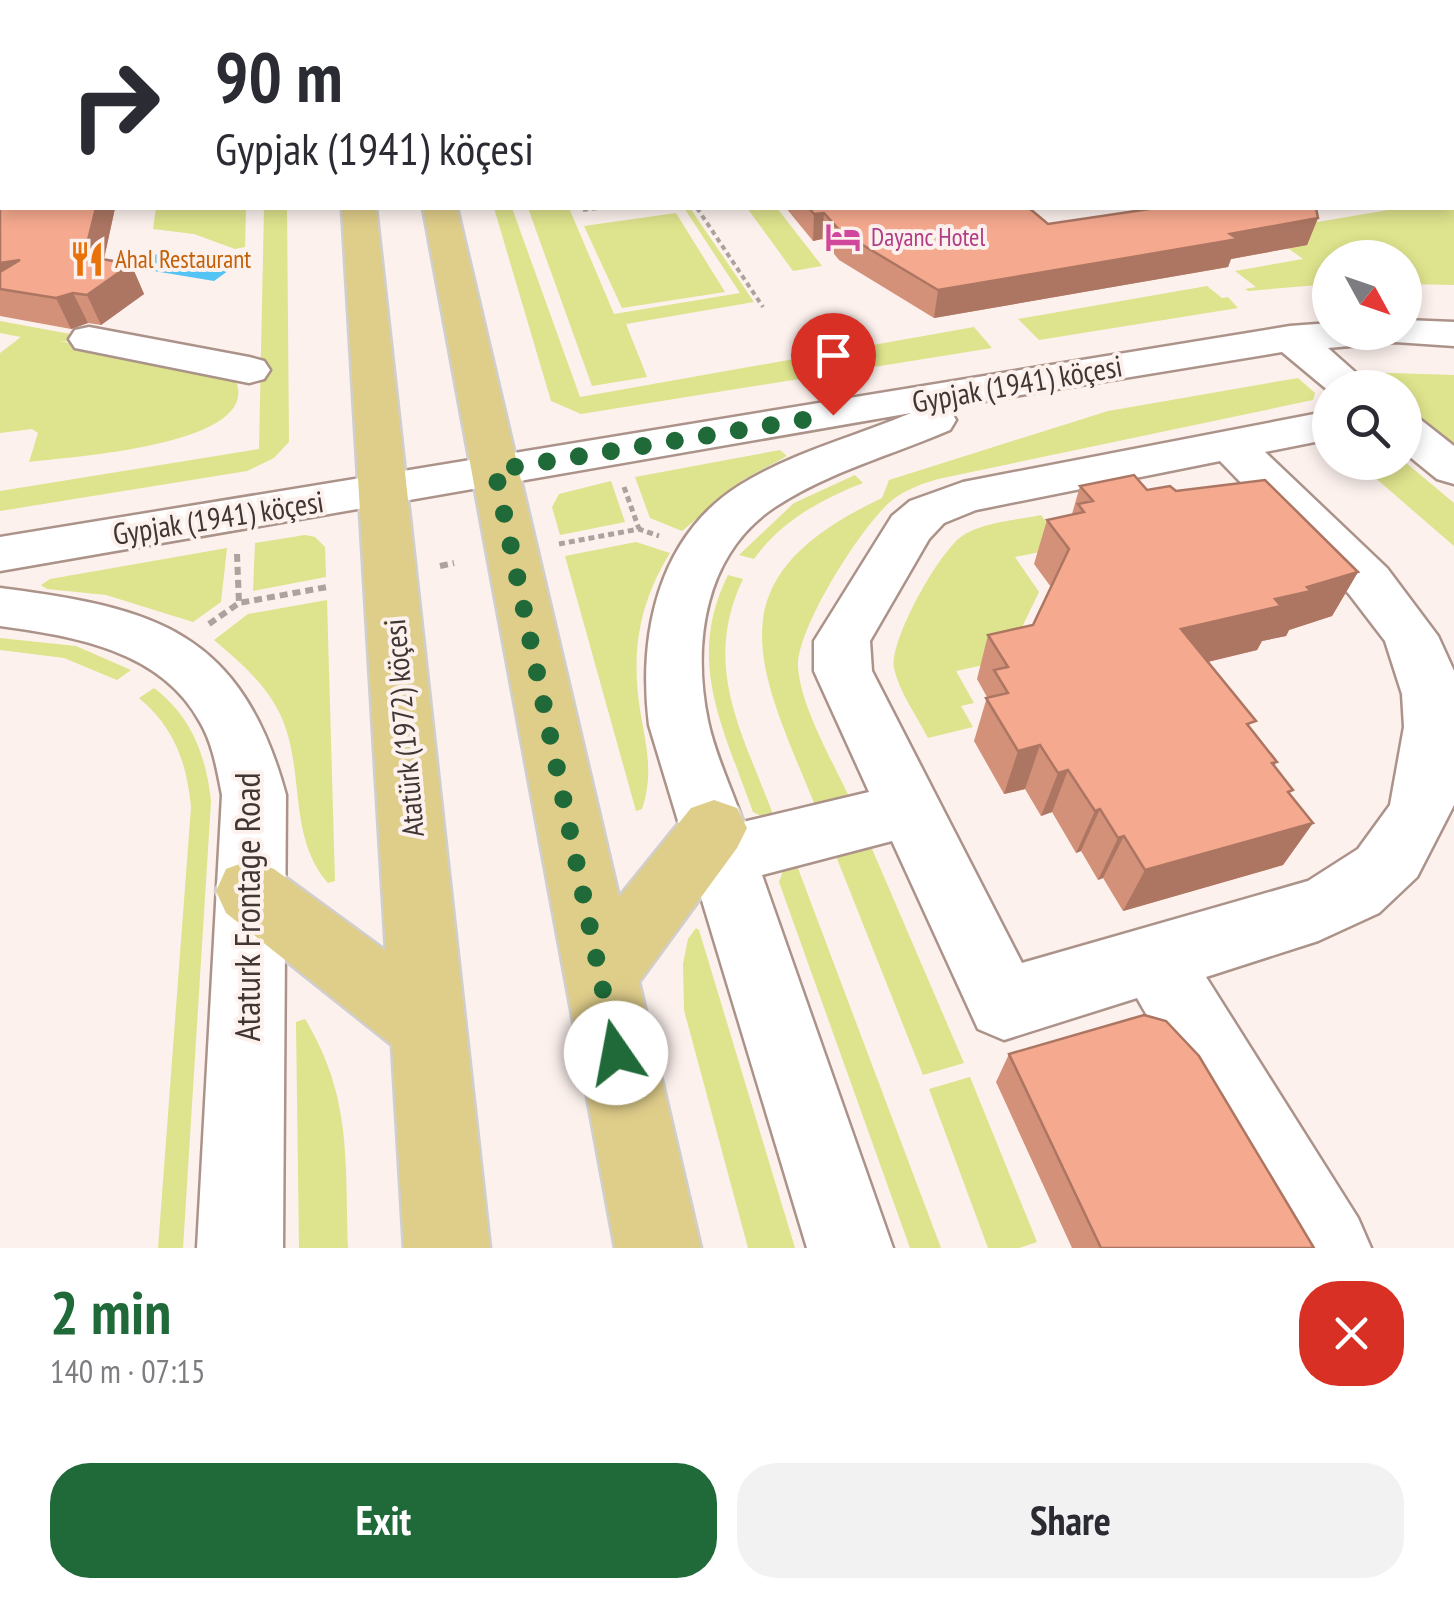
<!DOCTYPE html>
<meta charset="utf-8">
<style>
:root{--surface:#fff;--page:#f2f2f3;--text:#2b2b33;--muted:#7c7c81;--accent:#1f6a38}
body{margin:0;font-family:"PT Sans Narrow",sans-serif;background:var(--page);color:var(--text);height:100vh;display:flex;flex-direction:column;font-size:38px;white-space:nowrap}
*{box-sizing:border-box;margin:0}
p{font-size:32px;color:var(--muted)}
.icon{flex:none;width:55px;height:55px;fill:none;stroke:currentColor;stroke-width:2;stroke-linecap:round;stroke-linejoin:round}
.map{position:relative;height:1248px;overflow:hidden}
.sheet{display:flex;flex-direction:column;background:var(--surface);flex:1}
.sheet>*{flex:none}
.guide{position:absolute;left:0px;top:0px;width:1455px;height:210px;box-shadow:0 5px 15px #0003;background:#fff;color:var(--text);overflow:hidden}
.needle{width:65px;rotate:130deg}
.buttons{position:absolute;left:1312px;top:240px;display:grid;gap:20px}
.buttons a{display:grid;place-items:center;width:110px;height:110px;border-radius:50%;background:var(--surface);box-shadow:0 5px 15px #0003;font-size:50px}
.pin{position:absolute;display:grid;place-items:center;width:85px;height:85px;color:#fff;margin:-102px -42px;border-radius:50% 50% 50% 0;rotate:-45deg;box-shadow:0 0 10px #0007}
.pin .icon{rotate:45deg}
.me{position:absolute;width:110px;margin:-55px;rotate:348deg;stroke-linejoin:round;filter:drop-shadow(0 0 8px #0008)}
.turn{display:flex;align-items:center;gap:35px;height:210px;padding:0 50px;font-size:45px}
.turn .icon{width:130px;height:130px;stroke-width:2.5}
.turn b{display:block;font-size:70px;line-height:85px}
.round{display:grid;place-items:center;flex:none;width:105px;height:105px;border-radius:40px;background:var(--page)}
.head{display:flex;align-items:center;justify-content:space-between;height:170px;padding:0 50px}
h1{font-size:60px;font-weight:800;line-height:75px;color:var(--accent)}
.action{display:flex;gap:20px;margin-top:auto;padding:20px 50px}
.action a{flex:1;height:115px;border-radius:40px;background:var(--accent);color:#fff;font-size:40px;font-weight:800;line-height:115px;text-align:center}
.action a+a{background:var(--page);color:var(--text)}
.map>svg:first-child{display:block}
.green{fill:#dee38d}
.water{fill:#54c4f4}
.lines{fill:none;stroke-linecap:round;stroke-linejoin:round}
.minor-casing{stroke:#ac938a;stroke-width:5}
.major-casing{stroke:#d1cfce;stroke-width:5}
.path-far2{stroke:#ada29e;stroke-width:4;stroke-dasharray:5 4;stroke-linecap:butt}
.path-far1{stroke:#ada29e;stroke-width:5;stroke-dasharray:6 4;stroke-linecap:butt}
.path{stroke:#ada29e;stroke-width:6;stroke-dasharray:8 5;stroke-linecap:butt}
.minor{fill:#fff;fill-rule:evenodd}
.major{fill:#dfcd8a;fill-rule:evenodd}
.wall{fill:#d3917a}
.shaded-wall{fill:#ac7663}
.building{fill:#f5a98e;stroke:#ac7663;stroke-width:2.5}
.route{stroke:#1f6a38;stroke-width:18;stroke-dasharray:0 32.4}
.labels{text-anchor:middle;dominant-baseline:central;stroke-width:8;stroke-linejoin:round;paint-order:stroke}
.far-hotel-label{font-size:25px;fill:#b23c85;stroke:#fcf1ed;text-anchor:start}
.far-food-label{font-size:25px;fill:#c56008;stroke:#fcf1ed;text-anchor:start}
.street-label{font-size:30px;fill:#413633;stroke:#fcf1ed}
.near-street-label{font-size:35px;fill:#413633;stroke:#fcf1ed}
</style>
<div class="map">
<svg width="1454" height="1248" viewBox="0 0 1454 1248">
<rect width="100%" height="100%" fill="#fcf1ed"/>
<g class="green">
<path d="M1454,198V285L1405,284V258H1330V284L1248,291L1245,289L1256,287L1235,271L1303,259L1264,231L1400,208H1452Z"/>
<path d="M156,208H246L245,247L235,249L194,234L153,229Z"/>
<path d="M264,208H287L289,442L274,458L247,471L0,511V491L259,449Z"/>
<path d="M494,208H512L580,397L974,327L992,348L581,414L551,401Z"/>
<path d="M528,208H569L614,314L740,293L684,208H690L754,302L626,324L647,377L592,386Z"/>
<path d="M747,208H777L822,266L793,271Z"/>
<path d="M676,213L725,292L622,308L584,226Z"/>
<path d="M1207,286L1222,298L1228,297L1238,308L1039,340L1018,319Z"/>
<path d="M0,321L81,336L73,342L59,341L234,377C271,446 65,457 29,462L38,433L32,429L0,433V353L21,337L0,333Z"/>
<path d="M1359,372L1454,375V444L1405,407V388L1379,387Z"/>
<path d="M1298,378L1315,393L1313,400L938,479C921,484 904,490 890,502C861,527 797,628 798,666C800,707 834,763 851,801L817,810C758,666 708,580 882,498L889,480L1108,411Z"/>
<path d="M780,450L787,456L743,480L682,531L650,518L635,477Z"/>
<path d="M1405,462L1454,503V546L1358,463Z"/>
<path d="M855,475L863,483C821,499 780,522 754,559L739,555L794,503Z"/>
<path d="M611,481L625,522L560,535L552,507L559,494Z"/>
<path d="M1041,515L1059,539L1051,550L1015,557L1039,592L1006,660L956,671L974,703L961,706L973,727L928,738C917,716 899,692 894,668C889,641 941,547 965,534C987,522 1017,520 1041,515Z"/>
<path d="M305,535L315,537L325,547L326,577L253,591L255,543Z"/>
<path d="M636,542L670,553C639,603 631,652 640,710C646,746 654,773 642,809L636,811L565,556Z"/>
<path d="M227,548L221,602L193,622L106,595L47,589L41,585L50,579Z"/>
<path d="M728,575L743,579C701,667 743,733 774,817L769,820L753,812C724,729 685,661 728,575Z"/>
<path d="M327,600L335,881L328,883C287,837 306,769 280,714C265,683 240,662 214,640L248,614Z"/>
<path d="M0,638L76,646L131,670L117,680L64,658L0,650Z"/>
<path d="M154,688C191,716 206,755 211,801L183,1248H158L191,807C187,763 174,727 139,698Z"/>
<path d="M869,842L964,1063L923,1075L834,851Z"/>
<path d="M796,863L941,1248H910L779,882L784,868Z"/>
<path d="M696,928L699,930L795,1248H748L684,1010L683,964L688,939Z"/>
<path d="M305,1019C352,1097 345,1160 348,1248H299L296,1022Z"/>
<path d="M970,1077L1037,1242L1019,1248H988L929,1089Z"/>
</g>
<path class="water" d="M158,253L235,266L214,281L136,268Z"/>
<g class="lines">
<defs>
<g id="minor">
<path d="M0,87L2,88V105H0Z"/>
<path d="M1405,320L1454,322V346L1395,342L1328,348L1373,388H1330V392L1282,352L941,408L950,410L956,420L950,430C892,455 828,472 775,507C704,554 692,644 708,721C715,755 732,789 743,822L869,792L814,671V641L892,516L910,501L963,482L1330,411V439L1265,452L1387,568L1438,636L1454,671V805L1417,877L1379,913L1318,941L1206,977L1358,1218L1371,1248H1280L1137,998L1004,1040L978,1029L892,841L762,875L893,1248H807L649,725C638,636 657,537 740,485C793,452 854,437 911,413L0,571V537L1290,326L1330,323V332H1405ZM1220,461L1349,594L1385,641L1402,694L1404,727L1390,805L1358,849L1308,881L1022,963L872,671L870,641L929,539L944,523L976,510Z"/>
<path d="M89,327L249,357L264,361L270,370L264,379L249,383L75,348L69,339L75,330Z"/>
<path d="M1405,416L1421,420L1454,446V484L1437,479L1405,453Z"/>
<path d="M0,588C156,608 241,631 286,795L283,1248H197L222,795C217,770 213,744 200,722C161,650 73,636 0,626Z"/>
</g>
<g id="major">
<path d="M384,0H408L409,2H385Z"/>
<path d="M2,33V49L0,50V34Z"/>
<path d="M342,208H376L490,1248H404L392,1045L226,913L216,891L226,869L250,860L274,869L386,951Z"/>
<path d="M423,208H457L619,897L691,808L714,800L737,808L747,828L737,848L639,982L701,1248H615Z"/>
</g>
</defs>
<use href="#minor" class="minor-casing"/>
<use href="#major" class="major-casing"/>
<g class="path-far2">
<path d="M697,208L763,307"/>
<path d="M583,210L598,208"/>
</g>
<g class="path-far1">
<path d="M624,487L639,529"/>
<path d="M559,544L639,529L659,536"/>
</g>
<g class="path">
<path d="M237,554L239,603"/>
<path d="M440,566L454,563"/>
<path d="M209,624L239,603L327,587"/>
</g>
<use href="#minor" class="minor"/>
<use href="#major" class="major"/>
</g>
<g class="wall">
<path d="M0,162L115,208L104,259L131,264L144,294L101,325L88,323L71,329L0,316Z"/>
<path d="M786,208H1029L1048,224L1318,218L1307,245L1231,259L1228,267L934,318L839,260L822,239L813,241Z"/>
<path d="M1080,486L1176,491L1358,572L1332,616L1289,630L1286,636L1262,641L1257,650L1208,662L1251,730L1277,762L1274,766L1290,794L1313,823L1283,865L1123,911L1103,878L1098,880L1081,851L1076,853L1052,812L1041,816L1025,789L1004,794L974,741L987,697L977,679L988,635L1033,625L1051,587L1034,564L1047,520L1072,514Z"/>
<path d="M1009,1054L1314,1248H1072L996,1082Z"/>
</g>
<g class="shaded-wall">
<path d="M96,208H115L98,286L84,256Z"/>
<path d="M824,213L822,239L813,241L814,214Z"/>
<path d="M1318,218L1307,245L1231,259L1228,267L934,318L938,290Z"/>
<path d="M20,260L0,289V263Z"/>
<path d="M131,264L144,294L101,325L87,295Z"/>
<path d="M73,293L88,323L71,329L56,298Z"/>
<path d="M1358,572L1332,616L1289,630L1286,636L1262,641L1257,650L1161,673L1181,629Z"/>
<path d="M1040,745L1025,789L1004,794L1018,751Z"/>
<path d="M1068,770L1052,812L1041,816L1058,773Z"/>
<path d="M1100,809L1081,851L1076,853L1095,811Z"/>
<path d="M1313,823L1283,865L1123,911L1145,870Z"/>
<path d="M1124,836L1103,878L1098,880L1118,838Z"/>
</g>
<g class="building">
<path d="M2,161V208H96L84,256L131,264L87,295L73,293L56,298L0,289V272L20,260L0,263V162Z"/>
<path d="M809,208H1029L1048,224L1156,208H1316L1318,218L1230,234L1238,239L938,290L841,232L824,213L814,214Z"/>
<path d="M1134,475L1147,490L1170,486L1176,491L1265,480L1358,572L1307,587L1311,591L1275,599L1281,606L1181,629L1256,721L1247,724L1277,762L1272,763L1293,790L1288,792L1313,823L1145,870L1124,836L1118,838L1100,809L1095,811L1068,770L1058,773L1040,745L1018,751L986,698L1008,693L994,670L1008,667L988,635L1033,625L1069,549L1047,520L1084,512L1078,504L1093,501L1080,486Z"/>
<path d="M1144,1015L1166,1021L1199,1056L1314,1248H1101L1009,1054Z"/>
</g>
<g class="lines">
<path class="route" d="M616,1053L495,470L833,415"/>
</g>
<defs>
<symbol id="hotel-bare" viewBox="-9 -9 18 18"><path d="M-6-4.5h1.5V1H6V5H4.5V3h-9V5H-6ZM-4 0a1.8 1.8 0 1 1 3.6 0ZM.5 0V-2.5h3Q6-2.5 6 0Z" fill="#d1479c" stroke="#fcf1ed" stroke-width="2.5" paint-order="stroke"/></symbol>
<symbol id="restaurant-bare" viewBox="-9 -9 18 18"><path d="M-5-6h1v4h1v-4h1v4h1v-4h1v5L-1.5 .5V6h-2V.5L-5-1ZM5-6V6H3V1.5H1.5Q1.5-4 5-6Z" fill="#e8710a" stroke="#fcf1ed" stroke-width="2.5" paint-order="stroke"/></symbol>
</defs>
<g fill-rule="evenodd">
<use href="#hotel-bare" x="818" y="212" width="50" height="50"/>
<use href="#restaurant-bare" x="62" y="234" width="50" height="50"/>
</g>
<g class="labels">
<g class="far-hotel-label">
<text x="871" y="237">Dayanc Hotel</text>
</g>
<g class="far-food-label">
<text x="115" y="259">Ahal Restaurant</text>
</g>
<g class="street-label">
<text transform="translate(1017 383) rotate(-10)">Gypjak (1941) köçesi</text>
<text transform="translate(218 517) rotate(-9)">Gypjak (1941) köçesi</text>
<text transform="translate(403 728) rotate(-95)">Atatürk (1972) köçesi</text>
</g>
<g class="near-street-label">
<text transform="translate(247 907) rotate(-90)">Ataturk Frontage Road</text>
</g>
</g>
</svg>
<div class="buttons">
<a><svg class="needle" viewBox="-14 -14 28 28"><path d="M0-13l5 13h-10z" fill="#e53935"/><path d="M0 13l5-13h-10z" fill="#7c7c81"/></svg></a>
<a><svg class="icon" aria-label="search" viewBox="0 0 24 24"><circle cx="10" cy="10" r="6"/><path d="M15 15l6 6"/></svg></a>
</div>
<div class="pin" style="left:833px;top:415px;background:#d93025"><svg class="icon" aria-label="arrive" viewBox="0 0 24 24"><path d="M6 21V4h12l-3 4 3 4H6"/></svg></div>
<svg class="me" style="left:616px;top:1053px" viewBox="-20 -20 40 40"><circle r="19" fill="#fff"/><path d="M0-13L10 11 0 6-10 11z" fill="#1f6a38"/></svg>
<div class="guide">
<div class="turn"><svg class="icon" aria-label="right" viewBox="0 0 24 24"><path d="M7 20v-9h11M14 6l5 5-5 5"/></svg><div><b>90 m</b>Gypjak (1941) köçesi</div></div>
</div>
</div>
<section class="sheet">
<div class="head"><div><h1>2 min</h1><p>140 m · 07:15</p></div><a class="round" style="background:#d93025;color:#fff"><svg class="icon" aria-label="close" viewBox="0 0 24 24"><path d="M6 6l12 12M18 6L6 18"/></svg></a></div>
<div class="action"><a>Exit</a><a>Share</a></div>
</section>
